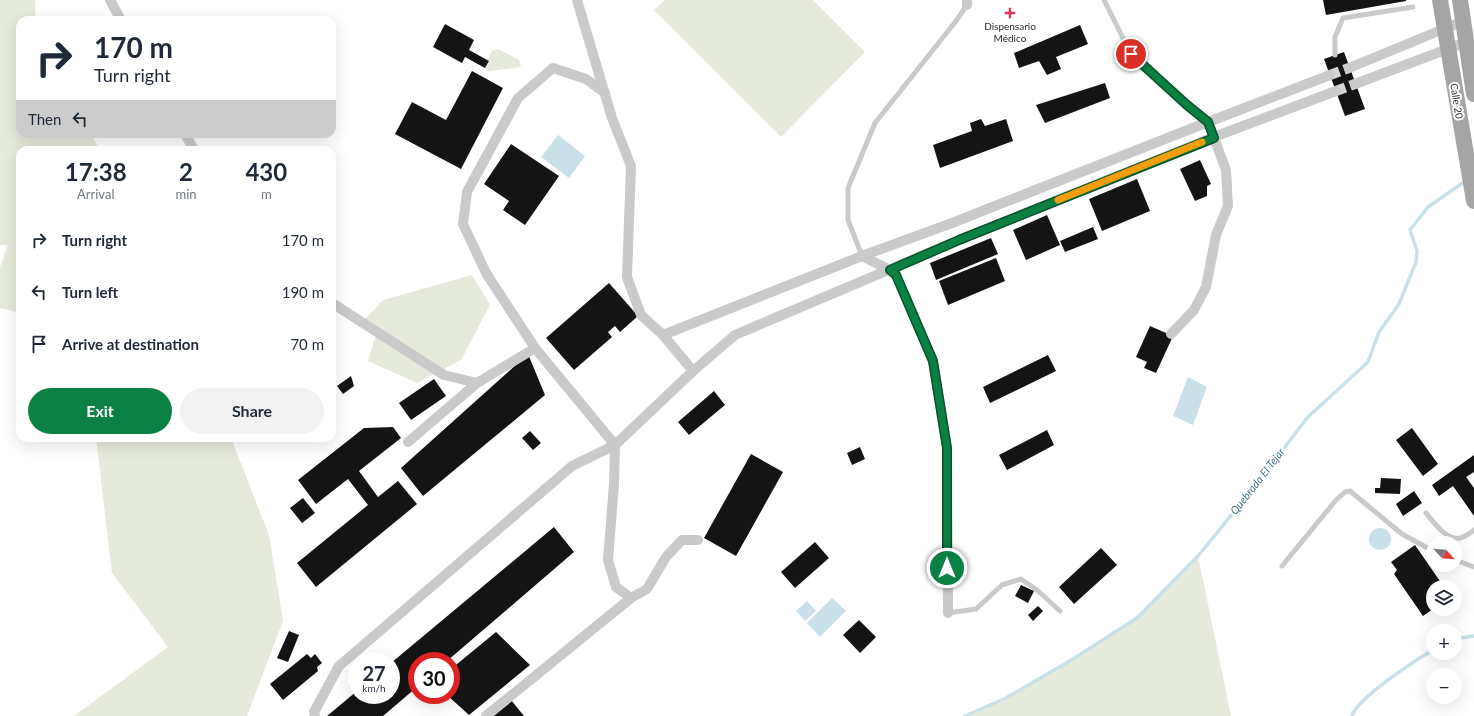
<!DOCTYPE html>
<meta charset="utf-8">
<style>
:root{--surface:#fff;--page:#f2f2f3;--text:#1f2937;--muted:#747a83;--accent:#0b8043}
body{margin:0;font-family:Lato,sans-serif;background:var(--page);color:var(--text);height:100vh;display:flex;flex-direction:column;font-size:15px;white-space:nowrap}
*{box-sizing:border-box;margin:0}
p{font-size:13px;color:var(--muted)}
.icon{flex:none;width:22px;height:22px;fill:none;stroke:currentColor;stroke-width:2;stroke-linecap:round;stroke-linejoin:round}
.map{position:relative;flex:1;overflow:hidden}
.details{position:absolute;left:16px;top:146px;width:320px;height:296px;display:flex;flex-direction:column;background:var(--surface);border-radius:12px;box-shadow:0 4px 16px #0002}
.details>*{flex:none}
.top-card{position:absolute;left:16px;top:16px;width:320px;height:122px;border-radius:12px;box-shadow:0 4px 16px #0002;background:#fff;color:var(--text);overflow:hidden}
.needle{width:26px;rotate:116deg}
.buttons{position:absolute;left:1426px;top:536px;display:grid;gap:8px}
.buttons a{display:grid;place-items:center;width:36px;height:36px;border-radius:50%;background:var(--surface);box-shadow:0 4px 16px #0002;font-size:20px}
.speed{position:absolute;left:348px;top:652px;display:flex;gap:8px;font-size:20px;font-weight:700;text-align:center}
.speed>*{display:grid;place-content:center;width:52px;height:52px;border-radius:50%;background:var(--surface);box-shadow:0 4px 16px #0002;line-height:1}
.speed small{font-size:10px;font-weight:400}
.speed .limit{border:6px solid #d22;background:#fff;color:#111}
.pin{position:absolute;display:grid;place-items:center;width:34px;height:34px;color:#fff;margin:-17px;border:2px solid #fff;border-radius:50%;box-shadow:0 1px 4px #0007}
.me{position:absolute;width:44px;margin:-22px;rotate:0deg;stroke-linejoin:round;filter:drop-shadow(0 0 3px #0008)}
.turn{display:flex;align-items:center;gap:14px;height:84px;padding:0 12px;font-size:18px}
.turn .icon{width:52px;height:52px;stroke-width:2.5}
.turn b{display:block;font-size:28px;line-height:34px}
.then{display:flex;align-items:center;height:38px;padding:0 12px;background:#0003;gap:8px;font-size:15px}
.eta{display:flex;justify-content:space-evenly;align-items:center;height:68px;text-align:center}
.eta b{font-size:24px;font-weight:700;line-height:28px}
.button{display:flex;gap:8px;margin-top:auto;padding:8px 12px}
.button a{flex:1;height:46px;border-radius:24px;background:var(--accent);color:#fff;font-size:16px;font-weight:700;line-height:46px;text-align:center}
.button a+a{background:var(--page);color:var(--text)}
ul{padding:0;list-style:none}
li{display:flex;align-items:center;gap:12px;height:52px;padding:0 12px}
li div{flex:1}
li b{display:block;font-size:15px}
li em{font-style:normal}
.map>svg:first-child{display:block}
.green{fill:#e5eadc}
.water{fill:#c9e0e9}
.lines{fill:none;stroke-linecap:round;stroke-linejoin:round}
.stream{stroke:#c9e0e9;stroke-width:3.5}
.building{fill:#141414}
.street-tunnel{stroke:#d5d5d5;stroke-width:10;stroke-dasharray:10 5;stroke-linecap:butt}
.lane{stroke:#cacaca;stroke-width:5}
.street{stroke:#cacaca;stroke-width:10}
.primary{stroke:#a5a5a5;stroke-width:16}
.route-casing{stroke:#07532c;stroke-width:10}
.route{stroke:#0b8043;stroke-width:7}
.slow{stroke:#f59e0b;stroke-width:7}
.poi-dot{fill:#db3958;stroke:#fff;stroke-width:1.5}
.labels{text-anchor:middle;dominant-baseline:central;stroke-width:4;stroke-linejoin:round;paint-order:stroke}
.poi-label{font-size:10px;fill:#2d2d2d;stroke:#fff}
.street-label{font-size:10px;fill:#2d2d2d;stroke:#fff}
.water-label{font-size:11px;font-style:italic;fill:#40778b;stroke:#fff}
</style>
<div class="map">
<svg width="1474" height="716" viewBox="0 0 1474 716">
<rect width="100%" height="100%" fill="#fff"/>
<g class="green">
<path d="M0,0H35V20H20V134H91L100,150H20V313L0,308V267L8,245H0Z"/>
<path d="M665,0H813L865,52L781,137L654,10Z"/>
<path d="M498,49L519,60L521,67L489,71L485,68L489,61L487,60L492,51Z"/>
<path d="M472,275L490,305L461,360L417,383L368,361L377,331L364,320L383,300Z"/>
<path d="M96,438H231L269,535L283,621L247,716H74L168,647L112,573Z"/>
<path d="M1198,556L1231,716H965L1006,698L1073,659L1137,618Z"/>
</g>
<g class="water">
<path d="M558,135L585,156L569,178L541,157Z"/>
<path d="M1188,377L1207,387L1193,425L1173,416Z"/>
<circle cx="1380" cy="539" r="11"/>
<path d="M832,598L846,611L820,637L807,623Z"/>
<path d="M807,601L816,611L805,621L796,611Z"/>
</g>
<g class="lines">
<g class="stream">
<path d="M1455,639L1474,636"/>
<path d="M965,716L1006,698L1073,659L1137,618L1198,556L1260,480L1307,418L1368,362L1379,332L1399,304L1416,262L1417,251L1410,230L1428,207L1464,182"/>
<path d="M1352,716C1357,698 1416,660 1433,650"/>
</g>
</g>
<g class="building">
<path d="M1323,0H1406V1L1326,15Z"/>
<path d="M445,24L474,40L469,50L489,61L485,68L465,57L462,63L433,47Z"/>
<path d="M1080,25L1088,44L1056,57L1061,69L1047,75L1039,61L1019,68L1014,53Z"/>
<path d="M1344,52L1365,109L1345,116L1324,59Z"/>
<path d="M472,71L503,88L461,169L395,134L412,102L446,120Z"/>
<path d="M1105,83L1110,98L1045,123L1036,105Z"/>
<path d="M981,119L985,126L1006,119L1013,141L940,168L933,145L972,131L970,123Z"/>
<path d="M511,144L559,176L525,225L503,210L509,201L484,184Z"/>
<path d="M1200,160L1211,184L1207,186V196L1195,201L1180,169Z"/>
<path d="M1137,179L1150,211L1102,231L1089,199Z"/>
<path d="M1047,215L1060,245L1026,260L1013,230Z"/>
<path d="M1093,227L1098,239L1065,252L1060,241Z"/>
<path d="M991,238L998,254L936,280L930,263Z"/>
<path d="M996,258L1005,281L948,305L939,281Z"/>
<path d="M609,283L638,316L620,332L615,326L608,332L612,337L574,370L546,338Z"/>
<path d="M1150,326L1173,336L1156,373L1144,368L1147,362L1136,357Z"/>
<path d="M528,354L545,395L423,496L401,468Z"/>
<path d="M1048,355L1056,371L990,403L983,387Z"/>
<path d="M351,376L354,386L343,394L337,386Z"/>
<path d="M434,379L446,396L411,420L399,403Z"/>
<path d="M714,391L725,405L689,435L678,422Z"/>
<path d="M393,427L401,438L359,471L378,497L398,481L417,504L316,587L297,563L368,505L348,479L316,504L298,480L364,428Z"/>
<path d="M1412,428L1438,464L1423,476L1396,440Z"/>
<path d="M1047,430L1054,445L1007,470L999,455Z"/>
<path d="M530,431L541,443L533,450L522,438Z"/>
<path d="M860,447L865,459L852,465L847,453Z"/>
<path d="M751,454L783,472L736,556L704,538Z"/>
<path d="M1474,455V472L1466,477L1474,488V516L1453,486L1439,496L1432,485Z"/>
<path d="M1381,478L1401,479L1400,494L1375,493V488H1380Z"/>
<path d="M1414,491L1422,503L1403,516L1396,504Z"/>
<path d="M303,498L315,513L302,523L290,508Z"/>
<path d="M554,527L574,552L447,661H417V687L383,716H327L357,691V695H391V663Z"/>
<path d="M815,542L829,558L795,588L781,572Z"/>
<path d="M1415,545L1444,587H1433V609L1423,616L1394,574L1397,570L1391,562Z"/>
<path d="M1101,548L1117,565L1074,604L1059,587Z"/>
<path d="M1021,585L1034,591L1028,603L1015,596Z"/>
<path d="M1038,606L1043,611L1033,621L1028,615Z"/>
<path d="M859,620L876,637L860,653L843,635Z"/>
<path d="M289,631L299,635L288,662L277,658Z"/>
<path d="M496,632L530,665L469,715L447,695H451V669Z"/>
<path d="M307,654L311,658L315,654L322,663L317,667L318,671L283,700L270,684Z"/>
<path d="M511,700L524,716H493Z"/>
</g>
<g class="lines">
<g class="street-tunnel">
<path d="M1330,75L1349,68"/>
<path d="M1336,91L1355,84"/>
</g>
<g class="lane">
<path d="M1104,0L1131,54L1187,105L1208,122"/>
<path d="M1335,55V37L1343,18L1413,7"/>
<path d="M862,256L848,220V188L875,123L956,21L967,5"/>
<path d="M1426,513C1434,522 1446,541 1460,538C1465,537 1470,533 1474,530"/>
<path d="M1455,560L1474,567"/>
<path d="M1282,566L1336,500L1345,492L1350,491L1402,534L1433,551"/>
<path d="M948,613L976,609L1002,585L1021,579L1037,590L1060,611"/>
</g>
<g class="street">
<path d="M110,0L121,20"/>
<path d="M577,0L612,118L631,166L627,277L641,315L663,335L693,371"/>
<path d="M967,5V0"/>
<path d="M1349,68L1463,21"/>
<path d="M1355,84L1466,42"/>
<path d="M605,93L586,79L553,68L518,98L467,192L463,224L486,273L535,348L615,445L614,484L608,560L616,587L631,598"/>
<path d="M185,134L194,150"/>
<path d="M862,256L890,270L896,275L933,361L947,448L948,613"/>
<path d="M332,303L444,375L477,383"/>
<path d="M1171,334L1194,310L1206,287L1216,235L1228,206L1226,170L1208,122"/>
<path d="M663,335L862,256L952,223L1208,122L1330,75"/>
<path d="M408,442L477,383L535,348"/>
<path d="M315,716L314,712L339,666L572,466L615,445L693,371L735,335L959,240L1214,137L1336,91"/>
<path d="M486,716L631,598L647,589L666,557L682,540H698"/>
</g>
<g class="primary">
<path d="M1440,0L1474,201"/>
<path d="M1460,0L1474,94"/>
</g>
</g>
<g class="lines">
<defs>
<path id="route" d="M947,568V448L933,361L896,275L890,270L959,240L1214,138L1208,122L1187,105L1131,54"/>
</defs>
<use href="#route" class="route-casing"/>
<use href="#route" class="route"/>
<path class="slow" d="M1058,200L1202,142"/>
</g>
<path class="poi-dot" d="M1008 7h4v4h4v4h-4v4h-4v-4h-4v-4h4z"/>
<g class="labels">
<g class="poi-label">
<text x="1010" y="26">Dispensario<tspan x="1010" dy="12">Médico</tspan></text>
</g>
<g class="street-label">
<text transform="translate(1457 101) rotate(81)">Calle 20</text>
</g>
<g class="water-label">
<text transform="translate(1257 481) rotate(-52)">Quebrada El Tejar</text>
</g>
</g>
</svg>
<div class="buttons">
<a><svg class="needle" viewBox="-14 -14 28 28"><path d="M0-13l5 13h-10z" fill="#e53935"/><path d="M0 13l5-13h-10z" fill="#747a83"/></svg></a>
<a><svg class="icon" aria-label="layers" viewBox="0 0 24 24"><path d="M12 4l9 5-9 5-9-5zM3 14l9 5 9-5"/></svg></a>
<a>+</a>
<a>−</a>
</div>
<div class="speed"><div>27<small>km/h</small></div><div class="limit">30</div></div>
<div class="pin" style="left:1131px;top:54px;background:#d93025"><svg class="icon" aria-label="arrive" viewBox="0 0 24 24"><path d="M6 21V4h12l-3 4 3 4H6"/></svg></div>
<svg class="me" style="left:947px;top:568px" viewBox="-20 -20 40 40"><circle r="17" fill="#0b8043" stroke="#fff" stroke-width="3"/><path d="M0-11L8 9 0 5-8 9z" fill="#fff"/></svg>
<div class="top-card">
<div class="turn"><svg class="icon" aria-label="right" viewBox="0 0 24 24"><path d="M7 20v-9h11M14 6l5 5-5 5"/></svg><div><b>170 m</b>Turn right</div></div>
<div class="then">Then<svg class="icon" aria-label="left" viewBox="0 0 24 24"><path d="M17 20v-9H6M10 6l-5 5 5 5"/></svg></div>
</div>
<section class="details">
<div class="eta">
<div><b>17:38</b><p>Arrival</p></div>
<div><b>2</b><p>min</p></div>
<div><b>430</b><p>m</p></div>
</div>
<ul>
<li><svg class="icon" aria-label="right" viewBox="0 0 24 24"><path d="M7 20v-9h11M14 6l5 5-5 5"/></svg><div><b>Turn right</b></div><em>170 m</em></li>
<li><svg class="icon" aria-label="left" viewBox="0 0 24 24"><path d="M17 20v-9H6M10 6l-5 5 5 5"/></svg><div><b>Turn left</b></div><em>190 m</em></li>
<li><svg class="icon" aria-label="arrive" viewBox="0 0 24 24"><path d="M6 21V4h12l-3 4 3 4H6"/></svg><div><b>Arrive at destination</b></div><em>70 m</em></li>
</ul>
<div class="button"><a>Exit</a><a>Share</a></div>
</section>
</div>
